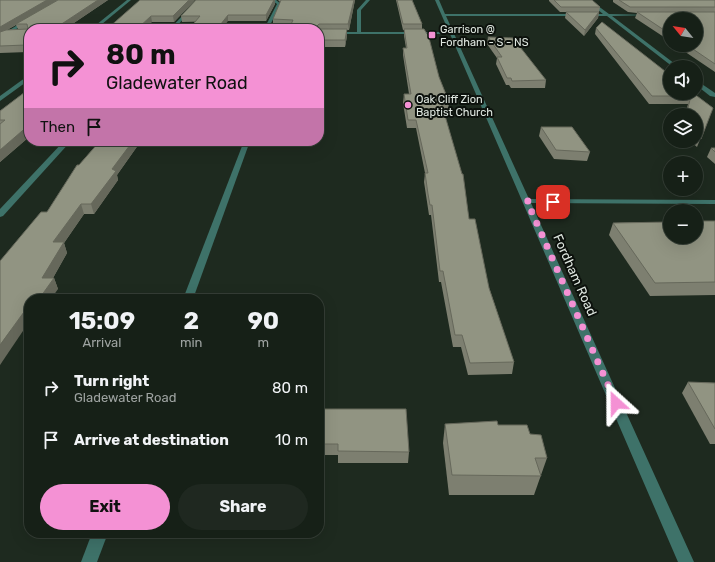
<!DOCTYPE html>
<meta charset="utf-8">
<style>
:root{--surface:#162017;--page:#1f2820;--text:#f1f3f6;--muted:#9ea3a1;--line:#353e36;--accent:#f491d4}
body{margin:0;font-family:Rubik,sans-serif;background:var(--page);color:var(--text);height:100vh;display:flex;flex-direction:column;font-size:15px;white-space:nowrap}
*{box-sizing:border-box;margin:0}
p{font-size:13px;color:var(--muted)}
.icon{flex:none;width:22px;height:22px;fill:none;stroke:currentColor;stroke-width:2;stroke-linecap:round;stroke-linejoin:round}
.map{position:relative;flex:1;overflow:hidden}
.panel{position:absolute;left:24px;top:294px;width:300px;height:244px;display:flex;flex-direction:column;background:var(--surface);border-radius:16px;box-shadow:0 4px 16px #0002,0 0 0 1px var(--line)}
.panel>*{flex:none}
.banner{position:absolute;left:24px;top:24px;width:300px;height:122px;border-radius:16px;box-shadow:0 4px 16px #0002,0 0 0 1px var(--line);background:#f491d4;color:#111;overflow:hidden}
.needle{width:26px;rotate:300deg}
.controls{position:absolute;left:663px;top:12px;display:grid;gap:8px}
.controls a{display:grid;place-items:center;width:40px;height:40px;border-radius:50%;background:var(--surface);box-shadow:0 4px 16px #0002,0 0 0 1px var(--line);font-size:20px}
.pin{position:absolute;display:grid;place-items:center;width:34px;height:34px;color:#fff;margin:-17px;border-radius:8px;box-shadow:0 2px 6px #0006}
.me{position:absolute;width:44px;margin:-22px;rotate:336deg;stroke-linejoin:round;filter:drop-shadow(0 0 3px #0008)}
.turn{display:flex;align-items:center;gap:14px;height:84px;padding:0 16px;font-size:18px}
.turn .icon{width:52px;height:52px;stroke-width:2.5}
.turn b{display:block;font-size:28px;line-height:34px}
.then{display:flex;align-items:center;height:38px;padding:0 16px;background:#0003;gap:8px;font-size:15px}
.eta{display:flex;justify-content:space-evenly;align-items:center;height:68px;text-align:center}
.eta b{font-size:24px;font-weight:700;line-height:28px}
.button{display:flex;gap:8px;margin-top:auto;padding:8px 16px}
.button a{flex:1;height:46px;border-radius:24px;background:var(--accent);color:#111;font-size:16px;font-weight:700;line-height:46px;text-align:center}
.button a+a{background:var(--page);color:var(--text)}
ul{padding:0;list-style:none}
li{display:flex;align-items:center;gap:12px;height:52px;padding:0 16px}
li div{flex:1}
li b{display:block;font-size:15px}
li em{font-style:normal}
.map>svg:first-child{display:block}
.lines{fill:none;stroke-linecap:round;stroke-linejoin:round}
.minor{fill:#3e7269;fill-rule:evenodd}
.wall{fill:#7d7f70;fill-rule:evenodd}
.shaded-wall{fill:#66685b}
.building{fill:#919482;stroke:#66685b}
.route{stroke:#f491d4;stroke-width:7;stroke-dasharray:0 12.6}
.poi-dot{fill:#f491d4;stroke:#0c110c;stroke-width:1.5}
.labels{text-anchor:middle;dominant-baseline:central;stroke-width:4;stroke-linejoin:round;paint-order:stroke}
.far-poi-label{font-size:11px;fill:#dfe7e0;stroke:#0c110c;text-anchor:start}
.street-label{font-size:13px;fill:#dfe7e0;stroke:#0c110c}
</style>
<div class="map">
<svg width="715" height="562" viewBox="0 0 715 562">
<rect width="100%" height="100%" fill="#1e2a1f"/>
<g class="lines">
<g class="minor">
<path d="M127,0H131L96,29H91Z"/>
<path d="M197,0H201L174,29H170Z"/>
<path d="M271,0H276L281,4L268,29H264L277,4Z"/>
<path d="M366,0H370L361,10V32H449L435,0H439L445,14H603L586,0H590L609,14L651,15L612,16L679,67H673L607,16H446L529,199L715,200V204L531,203L694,562H678L450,34H319V32H357V10Z"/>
<path d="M27,19L31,20L0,39V36Z"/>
<path d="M29,75V80L0,101V96Z"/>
<path d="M696,80L715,93V97L710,96L696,85Z"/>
<path d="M64,141H71L3,216L0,217V209Z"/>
<path d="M244,141H250L193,299H183Z"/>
<path d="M92,533H108L97,562H81Z"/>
</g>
</g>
<g class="wall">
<path d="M0,0H108L65,29H29V51L28,52L0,53ZM16,25L18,29L7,30Z"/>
<path d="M195,0L174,22H152L107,29Z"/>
<path d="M196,0H275V4L266,21H228L182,22L181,16Z"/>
<path d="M278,0H355L349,30H347V36L345,47H319V29L290,26L273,25V19L280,2Z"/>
<path d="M396,0H412L422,24V29L439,77L449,102L448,111H444L469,219L489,288L514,362L512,374L468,375L461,347H453L441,282H439L431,215H429L424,182L425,173L416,128H407L403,103L404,94H409L403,55V48H406L404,36V30H403Z"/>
<path d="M549,0H592L600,7L598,18L584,36L565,18L566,12H560L549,1Z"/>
<path d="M613,0H715V72L675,45H696L670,19V41L635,18L637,13L628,12L613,2Z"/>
<path d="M596,28L693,93L713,108L697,147L690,141H696V115H685L688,104H649L595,34Z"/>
<path d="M488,37L546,80L545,88H511L509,85H506L496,64L497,58L487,44Z"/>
<path d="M29,89V137L0,162V111Z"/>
<path d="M541,127L590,152L587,161L554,159L539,136Z"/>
<path d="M100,141H141L117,175L118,180L94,214H84L64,243L67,253L53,278H54L58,289L29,299L0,365L47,212L79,165Z"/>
<path d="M711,148H715V164L707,157Z"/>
<path d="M715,221V295L650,296L609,235L613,223Z"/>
<path d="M688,382L715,383V444H710L682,393Z"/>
<path d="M323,409L409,452L408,463H338V455H320L319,444Z"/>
<path d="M445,424L498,425L530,434L547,458L534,495H449L443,443Z"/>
</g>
<g class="shaded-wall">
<path d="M47,0H58L0,34V27Z"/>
<path d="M98,0H108L65,29H54Z"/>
<path d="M189,0H195L174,22L173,16Z"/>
<path d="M274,0H275V4L266,21V15Z"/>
<path d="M354,0H355L349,30L348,24Z"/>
<path d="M599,12L598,18L584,36L585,30Z"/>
<path d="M228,15V21L222,29H217Z"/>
<path d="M151,16L152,22L145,29H137Z"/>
<path d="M347,29V36L345,47V40Z"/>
<path d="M29,43V51L28,52L26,45Z"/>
<path d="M29,125V137L0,162V150Z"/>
<path d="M133,141H141L117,175L118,180L94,214L91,204L112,169Z"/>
<path d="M81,204L84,214L64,243L67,253L49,285L54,278L58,289L51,299H39L42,278L53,242Z"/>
<path d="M29,305V322L0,365V345Z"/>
</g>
<g class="building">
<path d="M0,0H47L0,27Z"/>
<path d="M58,0H98L54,29H29V43L26,45L0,46V32L6,30L28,29L27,24H16Z"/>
<path d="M140,0H189L173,16H151L137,29H107Z"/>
<path d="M196,0H274L266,15H228L217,29H189L200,16H181Z"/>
<path d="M281,0H354L348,24H319L317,26L319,29H289L293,20L273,19Z"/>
<path d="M397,0H412L422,24H403Z"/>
<path d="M554,0H592L600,7H561Z"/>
<path d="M619,0H715V7H630Z"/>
<path d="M566,12H599L585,30Z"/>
<path d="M637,12H715V64L687,45H696V19H670V34Z"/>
<path d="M602,22L670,75V93H693L713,108L701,139L696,135V115H686L691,96H652L596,28Z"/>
<path d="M319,29H347L345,40H319Z"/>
<path d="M404,29H424L427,34H428L439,77L449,102H441L462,174H463L469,219H475L489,288L514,362L470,363L462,335H455L443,271H440L432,205H430L428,194L425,173H428L416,120H408L404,94H411L403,48H407Z"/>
<path d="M488,37L513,38L546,80L512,81L511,78H507L497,57H502Z"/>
<path d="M29,89V125L0,150V124L5,120H0V111Z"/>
<path d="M541,127H572L590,152L556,150Z"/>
<path d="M100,141H133L112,169L116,171L91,204H81L53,242H64L42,278H54L39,299H29V305L0,345V261L41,212H47L77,165H79Z"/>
<path d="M711,148H715V152Z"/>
<path d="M696,221H715V282L655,283L613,223L670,222V237H696Z"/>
<path d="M688,382L715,383V429Z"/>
<path d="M323,409H406L409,452L338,451V444H319Z"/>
<path d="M497,421L498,425H527L530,434L541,435L547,458H535L541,476L452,475L445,424Z"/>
</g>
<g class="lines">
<path class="route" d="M553,202L527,201L616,403"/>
</g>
<g class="poi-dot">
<rect x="428" y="31" width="8" height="8" rx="2"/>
<circle cx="408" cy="105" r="4"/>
</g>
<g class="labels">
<g class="far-poi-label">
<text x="440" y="29">Garrison @<tspan x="440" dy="13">Fordham - S - NS</tspan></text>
<text x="416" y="99">Oak Cliff Zion<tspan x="416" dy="13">Baptist Church</tspan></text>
</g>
<g class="street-label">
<text transform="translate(575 275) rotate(66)">Fordham Road</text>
</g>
</g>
</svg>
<div class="controls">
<a><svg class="needle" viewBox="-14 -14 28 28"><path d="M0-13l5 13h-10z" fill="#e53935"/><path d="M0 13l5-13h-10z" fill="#9ea3a1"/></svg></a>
<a><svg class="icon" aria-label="sound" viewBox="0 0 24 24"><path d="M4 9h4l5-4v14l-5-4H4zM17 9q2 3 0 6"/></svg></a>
<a><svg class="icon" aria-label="layers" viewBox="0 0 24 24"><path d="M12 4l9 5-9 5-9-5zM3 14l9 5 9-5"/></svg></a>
<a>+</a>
<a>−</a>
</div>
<div class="pin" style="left:553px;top:202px;background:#d93025"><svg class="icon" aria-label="arrive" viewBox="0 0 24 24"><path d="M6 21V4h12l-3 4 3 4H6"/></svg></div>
<svg class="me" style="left:616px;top:403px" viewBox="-20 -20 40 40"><path d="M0-17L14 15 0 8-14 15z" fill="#f491d4" stroke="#fff" stroke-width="4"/></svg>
<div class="banner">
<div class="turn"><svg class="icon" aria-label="right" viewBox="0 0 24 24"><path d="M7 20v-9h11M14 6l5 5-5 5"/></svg><div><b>80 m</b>Gladewater Road</div></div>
<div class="then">Then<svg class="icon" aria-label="arrive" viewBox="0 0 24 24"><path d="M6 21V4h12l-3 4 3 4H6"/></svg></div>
</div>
<section class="panel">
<div class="eta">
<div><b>15:09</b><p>Arrival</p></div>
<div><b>2</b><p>min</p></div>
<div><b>90</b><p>m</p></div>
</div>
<ul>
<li><svg class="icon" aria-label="right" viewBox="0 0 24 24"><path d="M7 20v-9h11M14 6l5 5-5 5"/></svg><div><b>Turn right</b><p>Gladewater Road</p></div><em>80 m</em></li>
<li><svg class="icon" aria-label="arrive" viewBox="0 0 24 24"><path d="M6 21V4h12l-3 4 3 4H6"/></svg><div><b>Arrive at destination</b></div><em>10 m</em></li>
</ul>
<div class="button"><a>Exit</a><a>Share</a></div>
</section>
</div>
